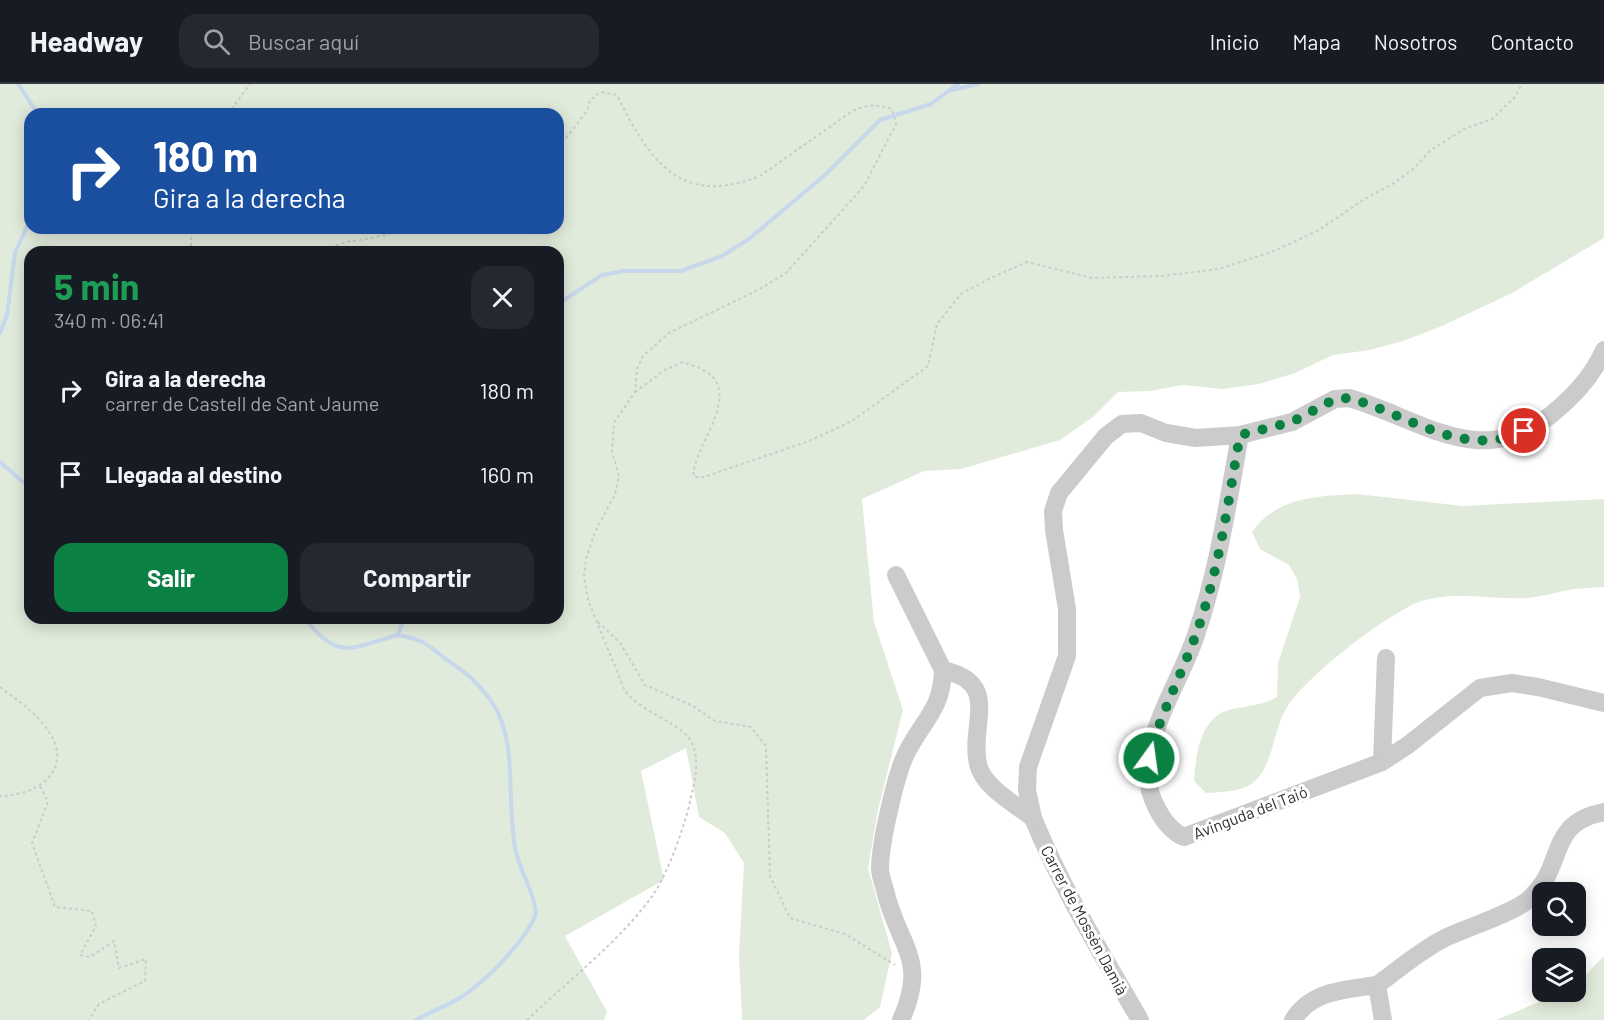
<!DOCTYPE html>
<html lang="es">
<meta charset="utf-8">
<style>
:root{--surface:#171b24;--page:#242831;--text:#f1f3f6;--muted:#9ea1a6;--line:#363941;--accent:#0b8043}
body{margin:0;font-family:Barlow,sans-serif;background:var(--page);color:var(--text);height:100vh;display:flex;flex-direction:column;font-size:22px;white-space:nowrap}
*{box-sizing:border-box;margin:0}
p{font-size:20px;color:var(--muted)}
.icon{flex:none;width:33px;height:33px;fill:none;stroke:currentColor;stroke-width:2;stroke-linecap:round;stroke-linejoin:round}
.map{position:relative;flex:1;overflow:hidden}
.panel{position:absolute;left:24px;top:162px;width:540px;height:378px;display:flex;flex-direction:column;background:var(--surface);border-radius:18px;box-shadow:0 3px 15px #0003}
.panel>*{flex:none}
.hud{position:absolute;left:24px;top:24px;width:540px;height:126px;border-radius:18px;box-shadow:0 3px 15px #0003;background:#1a4fa0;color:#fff;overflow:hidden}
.fabs{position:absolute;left:1532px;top:798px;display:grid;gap:12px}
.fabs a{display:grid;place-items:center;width:54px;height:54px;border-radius:12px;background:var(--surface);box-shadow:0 3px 15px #0003;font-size:30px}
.pin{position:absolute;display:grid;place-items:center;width:51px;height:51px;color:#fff;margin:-26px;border:3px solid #fff;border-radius:50%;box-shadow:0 2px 6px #0007}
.me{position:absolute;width:66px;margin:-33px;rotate:14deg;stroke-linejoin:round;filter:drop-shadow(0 0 4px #0008)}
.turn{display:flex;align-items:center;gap:21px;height:126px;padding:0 30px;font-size:27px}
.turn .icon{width:78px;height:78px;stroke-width:2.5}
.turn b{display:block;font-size:42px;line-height:51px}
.round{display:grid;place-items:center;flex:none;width:63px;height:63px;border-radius:18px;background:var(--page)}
.overview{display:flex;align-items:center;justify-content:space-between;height:102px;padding:0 30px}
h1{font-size:36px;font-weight:700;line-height:45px;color:#1e9e55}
.cta{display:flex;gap:12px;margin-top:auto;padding:12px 30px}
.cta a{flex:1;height:69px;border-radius:18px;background:var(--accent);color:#fff;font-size:24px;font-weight:700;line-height:69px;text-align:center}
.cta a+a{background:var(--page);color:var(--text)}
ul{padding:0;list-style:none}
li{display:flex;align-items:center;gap:18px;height:84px;padding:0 30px}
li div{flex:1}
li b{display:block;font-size:22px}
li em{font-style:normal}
header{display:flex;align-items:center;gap:36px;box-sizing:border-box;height:84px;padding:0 30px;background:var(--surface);border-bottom:2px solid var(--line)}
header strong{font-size:28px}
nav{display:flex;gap:33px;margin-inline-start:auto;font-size:21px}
.search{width:420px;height:54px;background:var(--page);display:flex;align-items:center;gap:15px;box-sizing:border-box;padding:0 21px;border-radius:18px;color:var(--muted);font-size:22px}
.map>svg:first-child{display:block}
.green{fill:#e1ebdb;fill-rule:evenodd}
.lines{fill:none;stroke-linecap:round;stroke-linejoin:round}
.stream{stroke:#c7d7ec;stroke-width:4}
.path{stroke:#cbcbcb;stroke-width:2;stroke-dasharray:3 3;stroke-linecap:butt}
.minor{stroke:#cbcbcb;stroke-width:18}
.route{stroke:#0b8043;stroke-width:10;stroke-dasharray:0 18}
.labels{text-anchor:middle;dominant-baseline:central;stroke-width:6;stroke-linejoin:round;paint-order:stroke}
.street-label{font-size:16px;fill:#2e2e2e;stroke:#fff}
</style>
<header>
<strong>Headway</strong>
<div class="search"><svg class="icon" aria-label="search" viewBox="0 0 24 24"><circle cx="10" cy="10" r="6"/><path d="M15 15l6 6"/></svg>Buscar aquí</div>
<nav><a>Inicio</a><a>Mapa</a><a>Nosotros</a><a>Contacto</a></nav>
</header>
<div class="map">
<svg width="1604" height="936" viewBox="0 0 1604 936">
<rect width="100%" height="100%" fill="#fff"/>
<g class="green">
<path d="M0,0H1604V154L1512,209L1442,242L1406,256L1370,266L1333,271L1295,289L1259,300L1223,305L1182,301L1150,307L1118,308L1093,333L1060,356L961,385L924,387L862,415L874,538L903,626L878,726L868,784L892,869L880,923L864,936H742L739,871L744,779L725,749L699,733L686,664L641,687L664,796L565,852L607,928L604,936H0ZM30,30H558V144H30ZM30,168H558V534H30Z"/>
<path d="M1357,410L1463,422L1604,415V503C1592,504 1579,504 1568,506C1554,509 1541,513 1527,514C1491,516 1448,505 1414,520C1380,536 1302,595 1285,627C1273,648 1273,682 1254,698C1242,708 1221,708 1206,709L1194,697C1196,670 1200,631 1233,625C1251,621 1260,622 1277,613L1278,579L1300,513L1297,495L1289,481L1260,465L1252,448C1276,413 1318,412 1357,410Z"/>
<path d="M1604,872V936H1496L1563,908H1575V902Z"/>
</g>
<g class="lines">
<g class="stream">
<path d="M18,0L38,30"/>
<path d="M952,6L978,0"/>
<path d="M558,220L602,191L624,187H681L722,172L749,155L826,90L880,36L931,20L958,0"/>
<path d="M0,249L7,231L15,169L30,136"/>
<path d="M0,378L30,404"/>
<path d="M304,534C340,578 349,564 398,551"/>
<path d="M404,534L398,551C430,557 428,563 453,580C528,631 503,686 515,764C519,786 534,806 536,829C527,856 483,900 458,915C445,923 429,928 416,936"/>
</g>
<g class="path">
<path d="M228,30L250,0"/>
<path d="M191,168V144"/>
<path d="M319,168L346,158L372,154L411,144"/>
<path d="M635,308L665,286L683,278C690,281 699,283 705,287C745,310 689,368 694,393H704L809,357L852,337L928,282L937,240L961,210L993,193L1027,178L1092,194L1162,192L1218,185L1272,168L1319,146L1363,116L1394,99L1413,85L1431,66L1466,44L1492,35L1514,14L1522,0"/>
<path d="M598,538L620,559L645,601L693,622L715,637L751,643L766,662L770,792L790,834L845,850L895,881"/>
<path d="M0,603C16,615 32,626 45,642C77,683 41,711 0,712"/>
<path d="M40,702L48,718L32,759L55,823L92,827L96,842L80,871L90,873L114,857L119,884L146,875L145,897L99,920L89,936"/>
<path d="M527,936C567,898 622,855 653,811C668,789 686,739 691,713C695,696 700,676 692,659C683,639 644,631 625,607L588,516L584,492L586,475L595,448L615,410L619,392L612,367L614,339L635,308L637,285L643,272L669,249L758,206L786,189L864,102L896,40L892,25C876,20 866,20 851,28L760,92C680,124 649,76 617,11L601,8L590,16L588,26L558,64"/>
</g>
<g class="minor">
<path d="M1240,351L1292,338L1335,315L1349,314C1422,335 1480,388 1552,330C1574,312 1593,292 1604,266"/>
<path d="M896,491L943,586"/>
<path d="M1382,678L1386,574"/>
<path d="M1033,734C1062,805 1102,870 1140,936"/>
<path d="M901,936C929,874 898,863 885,806C883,799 880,791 880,784C880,761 896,688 907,668C924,635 942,625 943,586C1002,599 969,640 978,680C983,703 1015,720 1033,734L1027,706L1028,683L1067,572V525L1054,446L1053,427L1059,409L1106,352L1122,340L1141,339L1166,349L1196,354L1240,351C1228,418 1218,487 1196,551C1181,596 1149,640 1148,689C1147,711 1163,744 1184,753L1382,678L1408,661L1480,604L1512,599L1538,603L1604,619"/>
<path d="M1293,936C1312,906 1345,906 1377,901"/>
<path d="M1383,936L1377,901C1399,885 1421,866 1445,854C1466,844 1513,829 1528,816C1567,783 1545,739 1604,728"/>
</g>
</g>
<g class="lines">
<path class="route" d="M1149,674C1160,631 1180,594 1195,553C1219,489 1228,418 1240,351L1292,338L1335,315L1349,314C1407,330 1464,376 1524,347"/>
</g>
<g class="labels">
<g class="street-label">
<text transform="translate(1250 728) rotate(-21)">Avinguda del Taió</text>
<text transform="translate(1085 836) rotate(62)">Carrer de Mossèn Damià</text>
</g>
</g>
</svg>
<div class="fabs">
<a><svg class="icon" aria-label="search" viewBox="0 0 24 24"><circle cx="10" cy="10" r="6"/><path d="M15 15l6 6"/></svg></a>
<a><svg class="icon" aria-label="layers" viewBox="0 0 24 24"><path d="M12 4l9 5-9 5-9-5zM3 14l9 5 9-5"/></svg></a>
</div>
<div class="pin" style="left:1524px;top:347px;background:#d93025"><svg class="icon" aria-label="arrive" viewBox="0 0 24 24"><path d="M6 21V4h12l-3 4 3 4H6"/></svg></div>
<svg class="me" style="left:1149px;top:674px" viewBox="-20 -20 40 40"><circle r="17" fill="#0b8043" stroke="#fff" stroke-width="3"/><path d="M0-11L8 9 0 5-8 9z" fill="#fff"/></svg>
<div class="hud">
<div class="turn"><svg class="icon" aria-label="right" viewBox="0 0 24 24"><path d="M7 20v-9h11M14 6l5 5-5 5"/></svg><div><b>180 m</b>Gira a la derecha</div></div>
</div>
<section class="panel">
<div class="overview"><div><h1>5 min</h1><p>340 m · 06:41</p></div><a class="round"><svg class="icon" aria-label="close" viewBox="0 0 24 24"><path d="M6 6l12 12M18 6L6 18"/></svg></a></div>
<ul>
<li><svg class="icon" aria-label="right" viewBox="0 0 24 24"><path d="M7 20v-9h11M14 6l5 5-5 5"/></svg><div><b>Gira a la derecha</b><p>carrer de Castell de Sant Jaume</p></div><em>180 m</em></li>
<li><svg class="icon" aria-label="arrive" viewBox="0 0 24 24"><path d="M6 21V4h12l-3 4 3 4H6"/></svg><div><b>Llegada al destino</b></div><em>160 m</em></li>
</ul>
<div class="cta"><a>Salir</a><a>Compartir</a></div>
</section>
</div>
